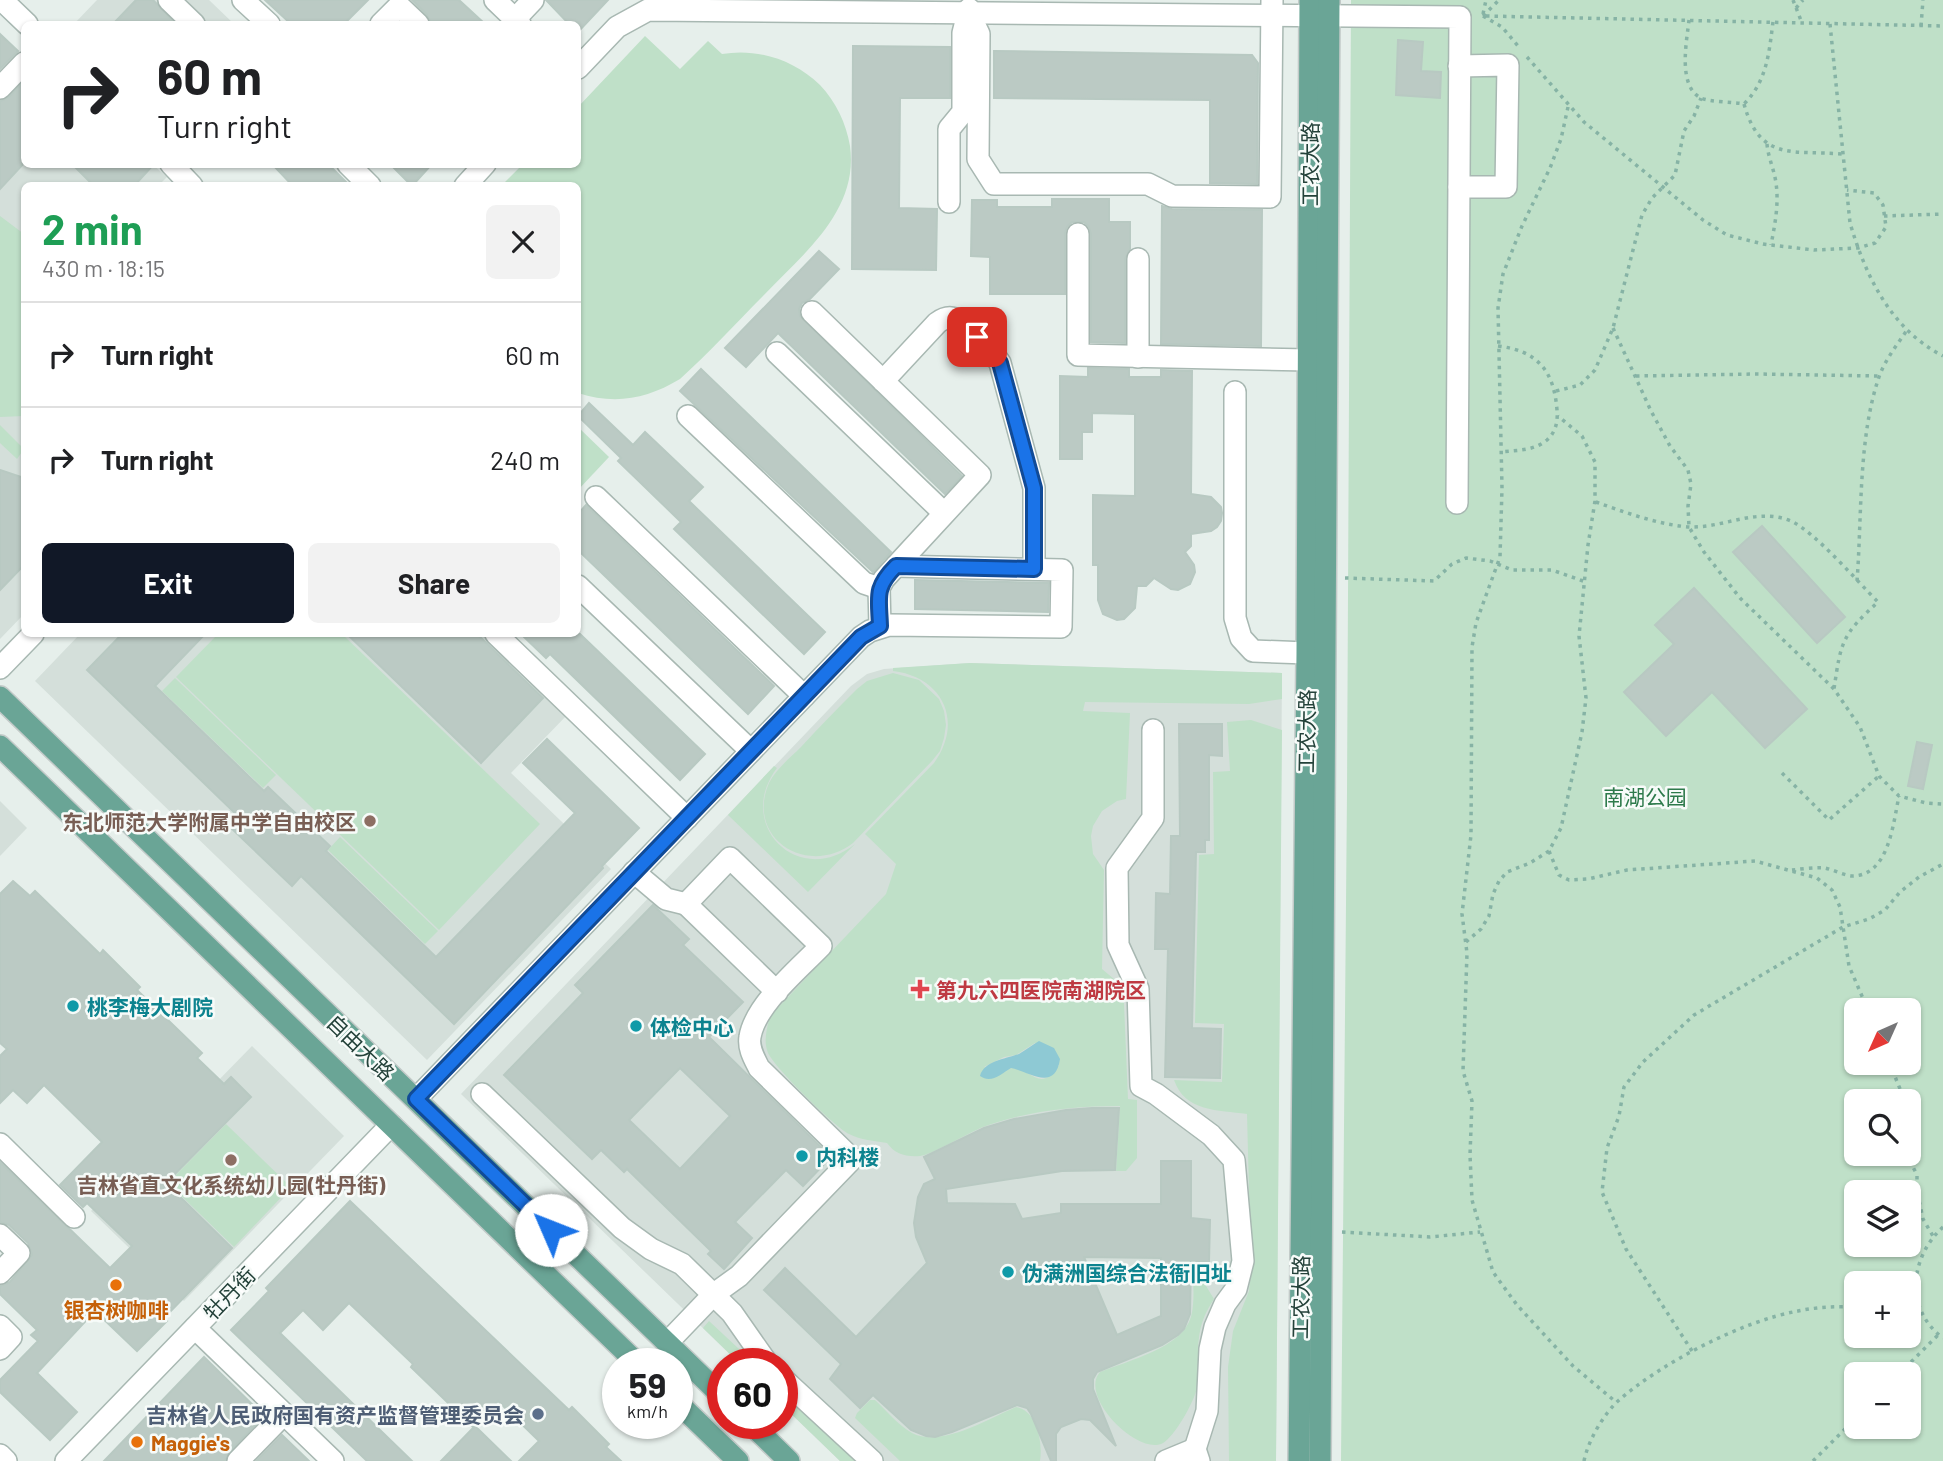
<!DOCTYPE html>
<meta charset="utf-8">
<style>
:root{--surface:#fff;--page:#f2f2f2;--text:#202124;--muted:#757577;--line:#e0e0e0;--accent:#111827}
body{margin:0;font-family:Barlow,"Noto Sans SC",sans-serif;background:var(--page);color:var(--text);height:100vh;display:flex;flex-direction:column;font-size:26px;white-space:nowrap}
*{box-sizing:border-box;margin:0}
p{font-size:23px;color:var(--muted)}
.icon{flex:none;width:38px;height:38px;fill:none;stroke:currentColor;stroke-width:2;stroke-linecap:round;stroke-linejoin:round}
.map{position:relative;flex:1;overflow:hidden}
.sheet{position:absolute;left:21px;top:182px;width:560px;height:455px;display:flex;flex-direction:column;background:var(--surface);border-radius:10px;box-shadow:0 2px 5px #0004}
.sheet>*{flex:none}
.hud{position:absolute;left:21px;top:21px;width:560px;height:147px;border-radius:10px;box-shadow:0 2px 5px #0004;background:#fff;color:var(--text);overflow:hidden}
.needle{width:46px;rotate:225deg}
.buttons{position:absolute;left:1844px;top:998px;display:grid;gap:14px}
.buttons a{display:grid;place-items:center;width:77px;height:77px;border-radius:10px;background:var(--surface);box-shadow:0 2px 5px #0004;font-size:35px}
.speed{position:absolute;left:602px;top:1348px;display:flex;gap:14px;font-size:35px;font-weight:700;text-align:center}
.speed>*{display:grid;place-content:center;width:91px;height:91px;border-radius:50%;background:var(--surface);box-shadow:0 2px 5px #0004;line-height:1}
.speed small{font-size:18px;font-weight:400}
.speed .limit{border:10px solid #d22;background:#fff;color:#111}
.pin{position:absolute;display:grid;place-items:center;width:60px;height:60px;color:#fff;margin:-30px;border-radius:14px;box-shadow:0 4px 10px #0006}
.me{position:absolute;width:77px;margin:-38px;rotate:314deg;stroke-linejoin:round;filter:drop-shadow(0 0 5px #0008)}
.turn{display:flex;align-items:center;gap:24px;height:147px;padding:0 21px;font-size:32px}
.turn .icon{width:91px;height:91px;stroke-width:2.5}
.turn b{display:block;font-size:49px;line-height:60px}
.round{display:grid;place-items:center;flex:none;width:74px;height:74px;border-radius:10px;background:var(--page)}
.headline{display:flex;align-items:center;justify-content:space-between;height:119px;padding:0 21px}
h1{font-size:42px;font-weight:700;line-height:52px;color:#1e9e55}
.button{display:flex;gap:14px;margin-top:auto;padding:14px 21px}
.button a{flex:1;height:80px;border-radius:10px;background:var(--accent);color:#fff;font-size:28px;font-weight:700;line-height:80px;text-align:center}
.button a+a{background:var(--page);color:var(--text)}
ul{padding:0;list-style:none}
li{display:flex;align-items:center;gap:21px;height:105px;padding:0 21px;border-top:2px solid var(--line)}
li div{flex:1}
li b{display:block;font-size:26px}
li em{font-style:normal}
.map>svg:first-child{display:block}
.built{fill:#d4dfda}
.green{fill:#bfe0c8;fill-rule:evenodd}
.water{fill:#8ec9d4}
.building{fill:#bbcac4;stroke:#b8c9c2;stroke-width:2;fill-rule:evenodd}
.lines{fill:none;stroke-linecap:round;stroke-linejoin:round}
.minor-casing{stroke:#a8b8b2;stroke-width:24}
.major-casing{stroke:#c2cac8;stroke-width:24}
.path{stroke:#86b3a5;stroke-width:3.5;stroke-dasharray:3.5 5;stroke-linecap:butt}
.minor{stroke:#fff;stroke-width:21}
.major{stroke:#6aa596;stroke-width:21}
.route-casing{stroke:#114b97;stroke-width:18}
.route{stroke:#1a73e8;stroke-width:12}
.education-dot{fill:#8d6e63;stroke:#f7fbf9;stroke-width:2.5}
.health-dot{fill:#e0444e;stroke:#f7fbf9;stroke-width:2.5}
.culture-dot{fill:#0f9aa8;stroke:#f7fbf9;stroke-width:2.5}
.food-dot{fill:#e8710a;stroke:#f7fbf9;stroke-width:2.5}
.service-dot{fill:#5c6f8a;stroke:#f7fbf9;stroke-width:2.5}
.labels{text-anchor:middle;dominant-baseline:central;stroke-width:5;stroke-linejoin:round;paint-order:stroke}
.street-label{font-size:21px;fill:#24423a;stroke:#f7fbf9}
.park-label{font-size:21px;fill:#2d7a4b;stroke:#f7fbf9}
.education-label{font-size:21px;font-weight:bold;fill:#785e54;stroke:#f7fbf9;text-anchor:end}
.health-label{font-size:21px;font-weight:bold;fill:#be3a42;stroke:#f7fbf9;text-anchor:start}
.culture-label{font-size:21px;font-weight:bold;fill:#0d838f;stroke:#f7fbf9;text-anchor:start}
.food-label{font-size:21px;font-weight:bold;fill:#c56008;stroke:#f7fbf9}
.service-label{font-size:21px;font-weight:bold;fill:#4e5e75;stroke:#f7fbf9;text-anchor:end}
</style>
<div class="map">
<svg width="1943" height="1461" viewBox="0 0 1943 1461">
<rect width="100%" height="100%" fill="#e6efeb"/>
<g class="built">
<path d="M97,0H209L234,24H74Z"/>
<path d="M24,76V164L153,165L167,177L159,185L24,186V614L0,639V101Z"/>
<path d="M80,634H485L568,714L511,773L611,869L427,1060L35,681Z"/>
<path d="M970,663L1282,673L1276,1461H840L782,1405V1363H739L461,1094L851,686L867,674L884,669Z"/>
<path d="M0,801L27,828L0,856Z"/>
<path d="M252,1046L344,1136L184,1301L91,1211Z"/>
</g>
<g class="green">
<path d="M1351,0H1943V1461H1341L1347,792ZM1857,1010H1909V1062H1857ZM1857,1101H1909V1153H1857ZM1857,1192H1909V1244H1857ZM1857,1283H1909V1335H1857ZM1857,1374H1909V1426H1857Z"/>
<path d="M645,36L680,69L708,41L722,54C758,48 794,60 820,85C836,102 846,123 850,146C859,211 803,254 763,296C735,324 709,353 680,379C647,399 615,405 578,393V186L502,185L522,165L578,164V107Z"/>
<path d="M0,216L24,234V416L0,417Z"/>
<path d="M0,425L24,449L17,459L0,443Z"/>
<path d="M578,427L609,457L578,490Z"/>
<path d="M218,634H342L540,824L439,930L176,677Z"/>
<path d="M970,663L1282,673V699L1249,704L1085,702L1083,711L1130,713L1126,799L1117,801L1102,811L1093,826L1091,836L1093,854L1104,870L1102,969L1114,979L1123,980L1128,1099L1137,1100V1158L1126,1171H1116L1120,1106C1073,1106 1027,1111 983,1127C968,1133 931,1155 920,1156C905,1157 895,1154 887,1143C874,1141 861,1140 849,1134C835,1127 775,1068 768,1053C763,1041 767,1028 770,1016L886,894L896,864L865,834L934,763C964,722 943,677 893,671V668ZM1035,1043L1059,1065C1040,1094 1032,1069 1013,1068C1004,1068 994,1069 984,1067L1004,1057L1016,1055Z"/>
<path d="M893,673L919,680L939,699L944,711L946,725L944,738L940,751L932,761L853,843C807,878 745,838 769,783C776,769 790,758 801,747C819,727 838,708 857,689L867,681Z"/>
<path d="M175,678L276,775L263,788L162,691Z"/>
<path d="M1251,720L1282,730L1276,1461H1229L1228,1367L1233,1331L1249,1291L1251,1269L1247,1114C1218,1110 1185,1112 1174,1080L1222,1082L1224,1024L1195,1023L1199,855L1214,854L1213,772L1230,771L1227,722Z"/>
<path d="M774,766L777,768C734,825 799,889 855,844L808,892L728,815Z"/>
<path d="M340,837L438,931L425,944L328,850Z"/>
<path d="M226,1124L291,1187L234,1247L168,1183Z"/>
<path d="M1204,1263L1206,1286L1214,1299C1198,1323 1198,1339 1198,1366C1197,1373 1198,1382 1197,1388C1194,1402 1175,1436 1163,1443C1139,1457 1078,1397 1100,1372C1127,1361 1182,1348 1191,1317C1195,1301 1193,1283 1193,1267L1197,1264Z"/>
<path d="M709,1321L754,1363H739L703,1328Z"/>
<path d="M782,1391L856,1461H840L782,1405Z"/>
<path d="M870,1400H875C887,1411 898,1425 912,1433C941,1448 988,1419 1016,1407C1037,1410 1043,1443 1040,1461H900L855,1418L857,1413Z"/>
</g>
<path class="water" d="M1039,1041L1054,1048L1060,1059C1055,1093 1028,1071 1011,1068C1001,1074 991,1084 980,1076C984,1061 1006,1059 1019,1054C1026,1050 1032,1045 1039,1041Z"/>
<g class="building">
<path d="M136,0H153L176,24H113Z"/>
<path d="M265,0H368L344,24H291Z"/>
<path d="M412,0H459L485,24H431L427,15Z"/>
<path d="M546,0H608L578,32V24H569Z"/>
<path d="M0,34L18,51L0,69Z"/>
<path d="M1398,40L1423,42L1421,71L1441,72L1440,98L1396,95Z"/>
<path d="M853,46L950,47V98H900L899,208L937,209L936,270L852,269Z"/>
<path d="M994,51L1252,55L1258,63L1257,184L1210,183V100L994,98Z"/>
<path d="M24,81V163L0,189V101L9,97Z"/>
<path d="M72,164H154L134,186H94Z"/>
<path d="M272,164H328L350,186H293Z"/>
<path d="M390,164H432L412,186Z"/>
<path d="M1052,199H1109V222H1130V249L1125,259V343L1091,342V234L1089,227L1084,222H1072L1067,227L1065,233V294H990V257L971,256L972,200H997V207H1052Z"/>
<path d="M1162,206L1172,209L1262,210L1261,346L1161,344Z"/>
<path d="M819,251L839,269L810,299L802,303L799,309L800,316L962,476L945,494L778,333L746,367L725,348Z"/>
<path d="M1088,368L1129,369V377H1161V370L1192,371L1191,494L1211,497L1221,507L1222,513L1221,521L1217,527L1211,531L1191,534V546L1185,552L1194,565L1195,572L1190,584L1178,590L1171,589L1154,578L1146,586H1137L1135,608L1124,619L1117,620L1103,614L1098,600V565H1093V495L1135,496V414L1092,413V432H1082V459H1060V376L1088,377Z"/>
<path d="M701,369L891,552L873,572L680,391Z"/>
<path d="M589,403L633,445L645,432L703,487L689,501L825,632L804,654L674,529L681,522L618,461L621,458L578,416Z"/>
<path d="M0,470L24,478V565L0,590Z"/>
<path d="M586,505L774,686L748,714L578,550V514Z"/>
<path d="M1762,526L1845,617L1817,643L1733,552Z"/>
<path d="M915,580L1049,583L1048,612L915,609Z"/>
<path d="M1694,588L1807,709L1765,748L1712,692L1666,736L1624,692L1674,644L1655,625Z"/>
<path d="M122,634H205L155,686L264,791L268,787L330,846L326,851L436,957L575,813L523,763L547,739L639,828L602,866L603,868L454,1024L301,876L292,886L230,827L239,817L87,670Z"/>
<path d="M347,634H477L543,698L481,763Z"/>
<path d="M521,634H580L705,754L680,780L550,654L546,658Z"/>
<path d="M1179,724H1222V756L1209,755V840H1205V852H1196L1192,1028L1221,1029L1220,1078L1165,1077L1168,949H1155L1156,893L1170,894L1171,836H1180Z"/>
<path d="M1917,742L1932,745L1923,789L1908,786Z"/>
<path d="M13,881L30,896L35,891L100,954L103,950L140,987L137,990L202,1053L197,1058L224,1084L231,1077L251,1097L166,1183L232,1248L164,1318L167,1321L137,1351L95,1311L37,1373L77,1412L50,1440L0,1392V1380L38,1341L31,1335L37,1330L0,1294V1286L10,1282L32,1255L28,1243L9,1225L0,1222V1162L110,1268L132,1246L87,1203L83,1207L60,1185L102,1142L44,1085L27,1103L13,1090L0,1103V1056L7,1049L0,1043V894Z"/>
<path d="M653,905L689,939L683,945L743,1002L709,1037L831,1157L803,1186L786,1170L735,1222L752,1238L724,1269L708,1254L711,1251L627,1169L624,1172L601,1150L592,1159L504,1075L583,993L575,985ZM680,1068L730,1116L680,1169L629,1120Z"/>
<path d="M1092,1108H1119L1115,1170L1062,1171L946,1189L947,1203L1015,1204L1022,1219L1061,1213V1204H1161V1161H1191V1218L1210,1220L1209,1261L1191,1262L1190,1314L1184,1329L1178,1335L1162,1345L1097,1372L1093,1379V1389L1116,1446L1090,1420L1081,1419L1061,1427L1056,1434V1461H1051L1031,1414L1027,1408L1017,1405L952,1432L935,1437L926,1436L911,1430L873,1395L860,1408L830,1379L841,1364L764,1290L785,1268L856,1337L927,1263L916,1237L914,1223L918,1197L924,1184L935,1179L924,1157L984,1128L1014,1119L1066,1110ZM1084,1257L1161,1258V1316L1117,1335Z"/>
<path d="M350,1201L569,1410L572,1407L609,1444L606,1447L621,1461H519L539,1441L498,1401L473,1427L411,1367L413,1364L349,1303L323,1330L303,1310L280,1333L412,1461H367L231,1330L269,1291L266,1288Z"/>
<path d="M204,1357L264,1416L229,1452L225,1461H104Z"/>
<path d="M475,1426L511,1461H441Z"/>
<path d="M282,1435L309,1461H256Z"/>
</g>
<g class="lines">
<defs>
<g id="minor">
<path d="M2,0L27,24"/>
<path d="M169,0L194,24"/>
<path d="M243,0L269,24"/>
<path d="M495,0L520,24"/>
<path d="M969,13L979,34L978,159L994,184H1148L1172,196L1270,197L1272,0"/>
<path d="M515,19L533,0"/>
<path d="M381,24L399,6L418,24"/>
<path d="M578,68L617,27L648,10L1460,17L1457,503"/>
<path d="M0,88L24,63"/>
<path d="M171,164L192,186"/>
<path d="M348,164L370,186"/>
<path d="M465,186L485,164"/>
<path d="M1459,187H1506L1508,65L1459,66"/>
<path d="M949,202V129L963,112V33L969,9"/>
<path d="M1078,234V355L1308,360"/>
<path d="M1138,259V357"/>
<path d="M812,312L980,475L884,579L879,588L880,627"/>
<path d="M777,353L944,513"/>
<path d="M883,381L937,323C941,320 946,317 952,318C965,320 993,352 1000,363L1034,488V569"/>
<path d="M1235,392V618L1241,638L1253,651L1307,653"/>
<path d="M688,416L864,583L879,588"/>
<path d="M596,497L804,696"/>
<path d="M578,586L751,751"/>
<path d="M496,634L687,818"/>
<path d="M0,668L33,634"/>
<path d="M1153,730V818L1117,868L1118,945L1138,989L1141,1086L1156,1094L1211,1135L1234,1160L1243,1261L1236,1289L1225,1304L1215,1327L1210,1349L1207,1411L1195,1449"/>
<path d="M634,872L666,899L686,904"/>
<path d="M482,1094L622,1228L651,1249L682,1264L732,1313L767,1363"/>
<path d="M416,1099L861,637L870,631L889,625L1061,627L1062,570L896,566"/>
<path d="M0,1144L74,1217"/>
<path d="M0,1235L19,1253L0,1273"/>
<path d="M0,1326L11,1337L0,1349"/>
<path d="M195,1328L333,1461"/>
<path d="M667,1343L714,1294L739,1276L852,1159L759,1068C754,1058 748,1048 750,1037C755,1005 799,969 821,946L730,858L686,904L777,992"/>
<path d="M782,1378L872,1461"/>
<path d="M0,1455L6,1461"/>
<path d="M66,1461L391,1125"/>
<path d="M238,1461L284,1414"/>
<path d="M1166,1461L1195,1449L1199,1461"/>
</g>
<g id="major">
<path d="M0,697L723,1397"/>
<path d="M0,746L637,1363"/>
<path d="M677,1402L738,1461"/>
<path d="M750,1423L789,1461"/>
<path d="M1299,1461L1307,653L1310,0"/>
<path d="M1320,1461L1329,0"/>
</g>
</defs>
<use href="#minor" class="minor-casing"/>
<use href="#major" class="major-casing"/>
<g class="path">
<path d="M1793,0L1802,23"/>
<path d="M1796,8L1803,0"/>
<path d="M1483,14L1486,0"/>
<path d="M1483,16L1502,27L1518,46"/>
<path d="M1483,16L1499,0"/>
<path d="M1486,16L1943,26"/>
<path d="M1689,20C1687,40 1677,86 1701,98C1709,102 1733,102 1744,104C1767,81 1769,53 1773,22"/>
<path d="M1830,24L1850,223C1866,277 1891,329 1943,356"/>
<path d="M1921,26L1923,0"/>
<path d="M1527,57L1584,122L1703,220L1727,235L1763,244L1814,250L1858,248L1875,243L1886,227L1883,205L1874,193L1847,190"/>
<path d="M1744,104C1760,162 1793,150 1843,154"/>
<path d="M1568,107L1561,139L1550,168L1522,226L1503,274L1498,308L1502,488L1500,557L1476,623L1472,647L1471,835L1462,914L1467,953L1463,1071L1472,1101L1470,1155L1472,1200L1493,1272L1517,1305L1573,1366L1616,1402"/>
<path d="M1767,144C1768,157 1774,169 1776,183C1779,204 1775,224 1771,245"/>
<path d="M1884,216L1943,214"/>
<path d="M1613,328L1651,411L1670,446L1688,470L1691,484L1688,506L1689,527L1704,552L1740,598L1834,689L1860,727L1879,776L1899,796L1926,803L1943,804"/>
<path d="M1498,346C1538,351 1554,371 1557,410C1558,421 1556,432 1547,440C1534,451 1517,450 1501,452"/>
<path d="M1636,376L1756,374L1879,376"/>
<path d="M1556,391L1580,385L1595,370L1613,328L1642,215L1652,198L1675,175L1684,131L1694,116L1701,98"/>
<path d="M1596,502C1624,512 1659,525 1690,527C1724,528 1757,507 1791,521C1815,532 1857,581 1878,602C1842,635 1841,641 1834,689"/>
<path d="M1345,578L1434,581L1452,564L1466,558L1490,561L1512,570H1552L1586,582"/>
<path d="M1857,581C1862,517 1858,438 1879,377C1885,360 1897,345 1907,330"/>
<path d="M1782,773L1829,820L1879,776"/>
<path d="M1549,851L1559,875L1569,880L1588,879L1627,870L1755,861L1817,878L1832,890L1840,907L1849,966L1868,1010"/>
<path d="M1792,870C1802,869 1815,867 1825,868C1834,870 1843,875 1852,876C1889,876 1893,824 1899,796"/>
<path d="M1466,942L1481,929L1489,916L1493,894L1499,881L1507,872L1530,863L1549,851L1561,828L1582,732L1586,698L1579,636L1588,545L1595,501V462L1582,436L1558,416"/>
<path d="M1889,1062L1905,1101"/>
<path d="M1906,1153L1917,1175V1191L1923,1219L1933,1236"/>
<path d="M1943,1227C1910,1257 1904,1309 1943,1338"/>
<path d="M1342,1232L1430,1237L1480,1232"/>
<path d="M1909,1308L1920,1309"/>
<path d="M1692,1351L1626,1249L1602,1192L1607,1148L1619,1116L1624,1087L1643,1062L1694,1015L1843,927L1869,919L1885,910L1900,892L1919,877L1943,864"/>
<path d="M1899,1374L1938,1335"/>
<path d="M1584,1461C1588,1441 1603,1415 1618,1401C1661,1363 1742,1321 1798,1311C1817,1307 1837,1306 1857,1307"/>
<path d="M1813,1461L1857,1417"/>
</g>
<use href="#minor" class="minor"/>
<use href="#major" class="major"/>
</g>
<g class="lines">
<defs>
<path id="route" d="M551,1230L416,1099L861,637L880,626C879,597 874,588 896,566L1034,569V488L1000,363L977,337"/>
</defs>
<use href="#route" class="route-casing"/>
<use href="#route" class="route"/>
</g>
<g class="education-dot">
<circle cx="370" cy="821" r="7"/>
<circle cx="231" cy="1160" r="7"/>
</g>
<path class="health-dot" d="M916.5 978.5h7v7h7v7h-7v7h-7v-7h-7v-7h7z"/>
<g class="culture-dot">
<circle cx="73" cy="1006" r="7"/>
<circle cx="636" cy="1026" r="7"/>
<circle cx="802" cy="1156" r="7"/>
<circle cx="1008" cy="1272" r="7"/>
</g>
<g class="food-dot">
<circle cx="116" cy="1285" r="7"/>
<circle cx="137" cy="1442" r="7"/>
</g>
<circle class="service-dot" cx="538" cy="1414" r="7"/>
<g class="labels">
<g class="street-label">
<text transform="translate(1309 164) rotate(-90)">工农大路</text>
<text transform="translate(1306 731) rotate(-89)">工农大路</text>
<text transform="translate(361 1047) rotate(44)">自由大路</text>
<text transform="translate(229 1293) rotate(-46)">牡丹街</text>
<text transform="translate(1300 1297) rotate(-89)">工农大路</text>
</g>
<g class="park-label">
<text x="1645" y="796">南湖公园</text>
</g>
<g class="education-label">
<text x="356" y="821">东北师范大学附属中学自由校区</text>
<text x="231" y="1184" text-anchor="middle">吉林省直文化系统幼儿园(牡丹街)</text>
</g>
<g class="health-label">
<text x="936" y="989">第九六四医院南湖院区</text>
</g>
<g class="culture-label">
<text x="87" y="1006">桃李梅大剧院</text>
<text x="650" y="1026">体检中心</text>
<text x="816" y="1156">内科楼</text>
<text x="1022" y="1272">伪满洲国综合法衙旧址</text>
</g>
<g class="food-label">
<text x="116" y="1309">银杏树咖啡</text>
<text x="151" y="1442" text-anchor="start">Maggie's</text>
</g>
<g class="service-label">
<text x="524" y="1414">吉林省人民政府国有资产监督管理委员会</text>
</g>
</g>
</svg>
<div class="buttons">
<a><svg class="needle" viewBox="-14 -14 28 28"><path d="M0-13l5 13h-10z" fill="#e53935"/><path d="M0 13l5-13h-10z" fill="#757577"/></svg></a>
<a><svg class="icon" aria-label="search" viewBox="0 0 24 24"><circle cx="10" cy="10" r="6"/><path d="M15 15l6 6"/></svg></a>
<a><svg class="icon" aria-label="layers" viewBox="0 0 24 24"><path d="M12 4l9 5-9 5-9-5zM3 14l9 5 9-5"/></svg></a>
<a>+</a>
<a>−</a>
</div>
<div class="speed"><div>59<small>km/h</small></div><div class="limit">60</div></div>
<div class="pin" style="left:977px;top:337px;background:#d93025"><svg class="icon" aria-label="arrive" viewBox="0 0 24 24"><path d="M6 21V4h12l-3 4 3 4H6"/></svg></div>
<svg class="me" style="left:551px;top:1230px" viewBox="-20 -20 40 40"><circle r="19" fill="#fff"/><path d="M0-13L10 11 0 6-10 11z" fill="#1a73e8"/></svg>
<div class="hud">
<div class="turn"><svg class="icon" aria-label="right" viewBox="0 0 24 24"><path d="M7 20v-9h11M14 6l5 5-5 5"/></svg><div><b>60 m</b>Turn right</div></div>
</div>
<section class="sheet">
<div class="headline"><div><h1>2 min</h1><p>430 m · 18:15</p></div><a class="round"><svg class="icon" aria-label="close" viewBox="0 0 24 24"><path d="M6 6l12 12M18 6L6 18"/></svg></a></div>
<ul>
<li><svg class="icon" aria-label="right" viewBox="0 0 24 24"><path d="M7 20v-9h11M14 6l5 5-5 5"/></svg><div><b>Turn right</b></div><em>60 m</em></li>
<li><svg class="icon" aria-label="right" viewBox="0 0 24 24"><path d="M7 20v-9h11M14 6l5 5-5 5"/></svg><div><b>Turn right</b></div><em>240 m</em></li>
</ul>
<div class="button"><a>Exit</a><a>Share</a></div>
</section>
</div>
